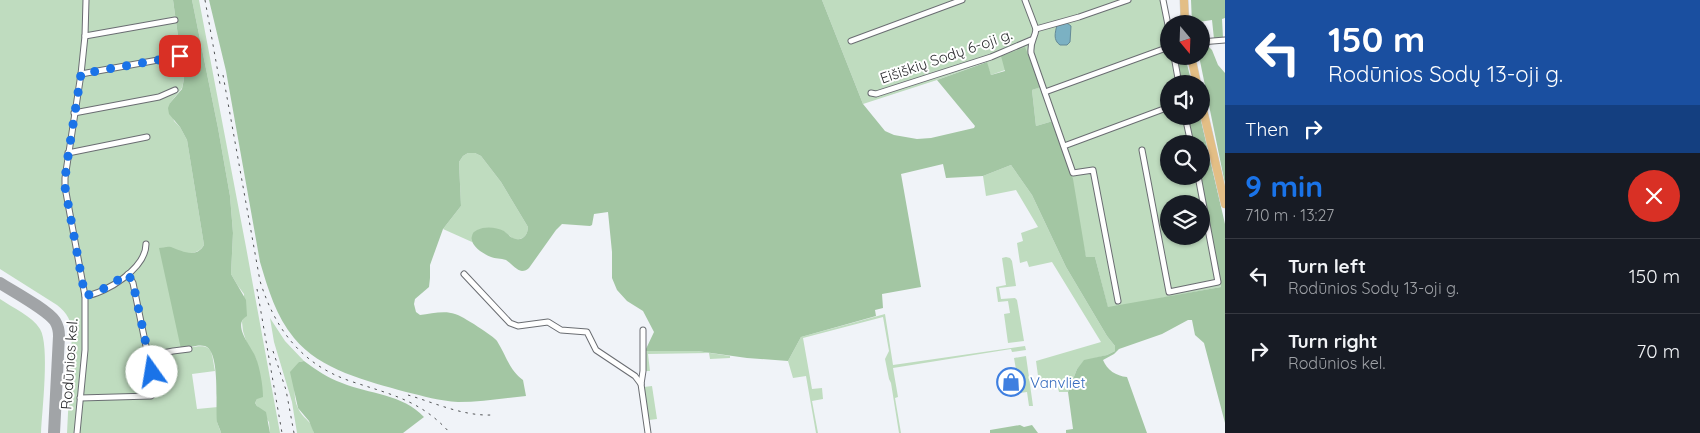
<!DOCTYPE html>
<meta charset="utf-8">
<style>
:root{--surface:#171b24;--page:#242831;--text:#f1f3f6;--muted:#9ea1a6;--line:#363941;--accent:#1a73e8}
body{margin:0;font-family:Quicksand,sans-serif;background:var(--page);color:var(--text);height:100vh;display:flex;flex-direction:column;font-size:19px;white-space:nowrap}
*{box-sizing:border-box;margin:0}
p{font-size:16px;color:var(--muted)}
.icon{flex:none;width:28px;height:28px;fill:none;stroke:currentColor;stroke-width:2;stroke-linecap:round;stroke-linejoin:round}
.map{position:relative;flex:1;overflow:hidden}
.panel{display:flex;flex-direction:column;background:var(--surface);width:475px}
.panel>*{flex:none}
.banner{background:#1a4fa0;color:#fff;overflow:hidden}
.needle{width:32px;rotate:161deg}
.buttons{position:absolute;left:1160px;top:15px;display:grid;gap:10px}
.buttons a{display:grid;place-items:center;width:50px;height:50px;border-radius:50%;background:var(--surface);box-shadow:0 1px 4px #0004;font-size:25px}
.pin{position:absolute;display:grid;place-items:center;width:42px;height:42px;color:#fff;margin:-21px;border-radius:10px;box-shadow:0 2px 8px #0006}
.me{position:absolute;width:55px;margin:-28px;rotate:347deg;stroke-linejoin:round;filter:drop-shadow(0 0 4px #0008)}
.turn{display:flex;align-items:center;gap:18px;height:105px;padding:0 20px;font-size:22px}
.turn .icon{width:65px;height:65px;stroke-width:2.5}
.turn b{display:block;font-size:35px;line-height:42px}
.then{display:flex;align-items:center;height:48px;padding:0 20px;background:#0003;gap:10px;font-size:19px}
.round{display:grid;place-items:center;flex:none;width:52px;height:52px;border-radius:26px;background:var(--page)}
.overview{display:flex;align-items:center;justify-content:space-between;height:85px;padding:0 20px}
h1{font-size:30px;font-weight:800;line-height:38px;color:var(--accent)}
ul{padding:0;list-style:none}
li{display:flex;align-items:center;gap:15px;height:75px;padding:0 20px;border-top:1px solid var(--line)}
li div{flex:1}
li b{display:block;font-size:19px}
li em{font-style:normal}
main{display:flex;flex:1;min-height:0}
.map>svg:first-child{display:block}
.green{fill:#bfdcbf;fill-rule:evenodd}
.forest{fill:#a3c6a3}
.water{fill:#7bb1c3;stroke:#648a97}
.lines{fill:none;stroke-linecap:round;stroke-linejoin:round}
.taxiway{stroke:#a1a4a7;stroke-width:12}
.street-casing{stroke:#6a6d72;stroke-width:7}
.primary-casing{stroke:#d1d1d1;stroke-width:9}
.street{stroke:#fff;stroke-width:5}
.primary{stroke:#e3be85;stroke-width:8}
.rail{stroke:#525456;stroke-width:1;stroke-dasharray:2.5 5;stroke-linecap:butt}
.route{stroke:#1a73e8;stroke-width:9;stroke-dasharray:0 16.2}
.labels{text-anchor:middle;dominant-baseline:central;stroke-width:4;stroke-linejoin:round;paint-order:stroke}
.street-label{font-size:15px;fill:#2d2e30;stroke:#fff}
.shop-label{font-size:15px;fill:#366cbe;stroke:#fff;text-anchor:start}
</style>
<main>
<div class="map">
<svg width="1225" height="433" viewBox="0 0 1225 433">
<rect width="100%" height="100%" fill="#f0f3f8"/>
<g class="green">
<path d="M0,0H173L184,79L182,88L170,103L174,121L180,127L187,140L204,245C196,258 180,253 169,247L188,348C213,343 211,349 215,371L192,374L197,409L218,407L217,422L221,433H67L72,334C72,321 67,313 57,305L0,269Z"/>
<path d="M192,0H199L246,247L280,433H270L269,422L255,403L257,399L258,370L256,358L247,344L243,331L242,322L243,318L244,294L238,286L231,274L233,233L230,196L218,128Z"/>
<path d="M822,0H1165L1169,24V56H1177L1182,84H1169V116H1188L1193,144H1169V176H1199L1221,287L1108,308L1095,257L1086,258L1081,233L1053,121L1036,126L1032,90L1040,87L1005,70L991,75L986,62L937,80L863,104ZM1169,204H1201V236H1169Z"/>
<path d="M468,153H475L481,156L501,182L528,227C528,236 521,242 512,238C509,236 506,232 503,231C491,227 470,226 472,242L443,229L461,206L459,162L463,156Z"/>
<path d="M1011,165L1032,195L1066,267L1107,336L1115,346V351L1107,355L1084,361L1077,369L1068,392H1059L1058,388L1052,381L1039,383L1036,361L1101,342L1052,262L1029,267L1027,261L1020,263L1017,243L1023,241L1021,233L1038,227L1016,190L986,196L983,176Z"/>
<path d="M1006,257L1010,258L1012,261L1016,286L999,288L1001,299L1015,298L1017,300L1024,341L1008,343L1004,314L1010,313L1008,301L998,302L996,287L1006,285L1002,258Z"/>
<path d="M0,299C13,308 32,316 40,329C50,345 42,411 41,433H0Z"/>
<path d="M885,314L893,365L1025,346L1026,350L1012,352L1011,349L893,368L898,397L895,398L901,433H899L891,383L889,379L885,359L889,351L883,317L803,338L812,389L822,388L823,399L812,401L818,433H816L806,376L793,378L788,361L801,337Z"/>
<path d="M270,318L285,341L304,361L299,362C296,377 291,396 299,410C304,420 312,420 314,433H297L292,402L274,342Z"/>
<path d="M645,351H697L730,356V358L710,359L709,353L648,354L650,371H646Z"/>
<path d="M1026,356L1033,406H1029L1027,392L1020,393L1014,358Z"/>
<path d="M652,386L657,419L649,420L644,387Z"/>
</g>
<g class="forest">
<path d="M173,0H192L218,128L230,196L233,233L231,274L246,300L247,316C231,325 252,347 256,358C260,369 263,385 263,397L257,399L255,403L257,406L266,412L270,433H221C220,429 218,425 217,422C215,408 221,351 205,346C198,344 188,348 181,349L159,248C163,248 167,246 171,247C182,251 196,259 204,245L187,140L180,127L169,114L168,108L170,103L182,89L184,79Z"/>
<path d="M209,0H822L863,104L885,131L894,135L917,139L931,138L974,128L975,126L937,80L987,62L991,75L1005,71L1001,56L1025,47L1041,87L1032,90L1036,126L1053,121L1073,179L1086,257H1095L1108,307L1221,287L1199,176H1201V144H1193L1188,116H1200L1225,224V423L1204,343L1195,335L1192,320H1188L1162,334L1119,349L1114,354L1103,360C1107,370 1116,376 1127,377L1147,433H1066V430L1073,429L1068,392L1077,369L1084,360L1107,355L1115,351V346L1107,336L1066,267L1032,195L1011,165L983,176L946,178L943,164L901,174L921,287L882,294L883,308L875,310L876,316L801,337L788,361L747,358L697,351H645L654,332L643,311L627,301L617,290L612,278V252L608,212L594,214L592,225L590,226L562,224L556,230L529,268C527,270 525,271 522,271C516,270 511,263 506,260C501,258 495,259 491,257C483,254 469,245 472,236C473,232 474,232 477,230C485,226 496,227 504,231C507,233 510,237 513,238C522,242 528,235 528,227L501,182L481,156L475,153H468L463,156L459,162L461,206L443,229L430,265V278L429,287L415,299L414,304L416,312L420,315C431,314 444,310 455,314C461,315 495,337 497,341C506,355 509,370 523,380L526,396C504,398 480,402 458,402C440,401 423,396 406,392C367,381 320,370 294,338C276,316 268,289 260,262L226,71Z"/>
<path d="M1191,0H1225V18L1222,19L1223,38L1214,39L1212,20L1199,22V24H1192Z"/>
<path d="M1207,45L1212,50L1218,65L1225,73V184L1199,56H1201V47Z"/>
<path d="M1177,56H1185L1192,84H1182Z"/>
<path d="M304,361C316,370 328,378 342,383C369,394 403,394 424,417L403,433H314L309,421L298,408L290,372L299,362Z"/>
<path d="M1020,425L1024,427L1032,425L1038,433H990V430Z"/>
</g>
<path class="water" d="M1067,23L1071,26L1070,42L1067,45H1060C1053,40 1055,33 1057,25Z"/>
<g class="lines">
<path class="taxiway" d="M0,283C14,292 46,309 55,321C58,326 59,331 59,336L54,433"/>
<defs>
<g id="street">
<path d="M1025,0L1036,29C1035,39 1030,40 1031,53L1073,173L1093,170L1118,301"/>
<path d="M1163,0L1169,30"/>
<path d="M1036,29L1079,17L1128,0"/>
<path d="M85,36L175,20"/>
<path d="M851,41L962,0"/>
<path d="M1201,42L1225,40"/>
<path d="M1174,56L1179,84"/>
<path d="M81,74L180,56"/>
<path d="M1045,92L1169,47"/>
<path d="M871,93L876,94L991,57L1031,40"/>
<path d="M74,113L159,97L175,90"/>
<path d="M1185,116L1191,144"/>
<path d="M1064,146L1169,107"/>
<path d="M1142,150L1169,292L1218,282L1198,176"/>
<path d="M68,153L147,137"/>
<path d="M128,274L133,283L148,356"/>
<path d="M464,274L510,323L518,326L548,322L561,330L587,332L596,350L635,376L641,384"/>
<path d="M85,296C107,293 146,268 146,244"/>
<path d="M643,330V371L641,384L648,433"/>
<path d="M80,398L151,396L156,391L148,356L173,351L189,349"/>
<path d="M77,433L85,350V296L65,187V178L81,74L85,36L86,0"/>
</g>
<g id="primary">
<path d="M1184,0L1185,24"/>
<path d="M1191,56L1197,84"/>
<path d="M1201,101L1225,204"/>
</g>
</defs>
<use href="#street" class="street-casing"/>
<use href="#primary" class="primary-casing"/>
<use href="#street" class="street"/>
<use href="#primary" class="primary"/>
<g class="rail">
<path d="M205,0L220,84"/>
<path d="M223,75L260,281C275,329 301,364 350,381C389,394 421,400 450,433"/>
<path d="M257,289L282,433"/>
<path d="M273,351L286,390L294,433"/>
<path d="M408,395C435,403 463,416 491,415"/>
</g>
</g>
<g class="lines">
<path class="route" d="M152,372L133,283L128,274L98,292L85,296L65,187L66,169L81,74L180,56"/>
</g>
<defs>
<symbol id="shop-ring" viewBox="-11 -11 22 22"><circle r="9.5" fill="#fff" stroke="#3f7fe0" stroke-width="1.5"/><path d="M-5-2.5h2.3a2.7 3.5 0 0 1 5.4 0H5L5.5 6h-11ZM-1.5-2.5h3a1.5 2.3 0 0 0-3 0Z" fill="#3f7fe0"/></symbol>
</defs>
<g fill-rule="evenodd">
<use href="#shop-ring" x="995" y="366" width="32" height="32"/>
</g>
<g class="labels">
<g class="street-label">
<text transform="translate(946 56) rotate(-19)">Eišiškių Sodų 6-oji g.</text>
<text transform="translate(69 364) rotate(-86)">Rodūnios kel.</text>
</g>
<g class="shop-label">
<text x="1030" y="382">Vanvliet</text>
</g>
</g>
</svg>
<div class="buttons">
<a><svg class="needle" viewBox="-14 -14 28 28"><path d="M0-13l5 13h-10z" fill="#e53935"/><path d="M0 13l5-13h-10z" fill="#9ea1a6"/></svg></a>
<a><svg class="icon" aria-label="sound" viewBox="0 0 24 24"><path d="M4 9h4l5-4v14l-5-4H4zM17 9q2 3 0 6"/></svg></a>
<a><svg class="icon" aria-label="search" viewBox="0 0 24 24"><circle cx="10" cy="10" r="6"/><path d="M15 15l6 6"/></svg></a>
<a><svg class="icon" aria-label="layers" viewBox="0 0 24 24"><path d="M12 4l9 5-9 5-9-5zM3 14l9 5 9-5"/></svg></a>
</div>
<div class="pin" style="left:180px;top:56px;background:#d93025"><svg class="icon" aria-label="arrive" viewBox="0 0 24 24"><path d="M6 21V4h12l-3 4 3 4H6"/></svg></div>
<svg class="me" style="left:152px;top:372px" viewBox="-20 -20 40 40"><circle r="19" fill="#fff"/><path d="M0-13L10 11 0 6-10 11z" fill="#1a73e8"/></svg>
</div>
<section class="panel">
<div class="banner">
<div class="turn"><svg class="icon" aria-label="left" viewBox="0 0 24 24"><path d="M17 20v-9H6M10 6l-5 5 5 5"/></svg><div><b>150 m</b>Rodūnios Sodų 13-oji g.</div></div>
<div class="then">Then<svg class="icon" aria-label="right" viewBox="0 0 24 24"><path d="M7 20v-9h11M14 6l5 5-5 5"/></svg></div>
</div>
<div class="overview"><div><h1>9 min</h1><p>710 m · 13:27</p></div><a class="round" style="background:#d93025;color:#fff"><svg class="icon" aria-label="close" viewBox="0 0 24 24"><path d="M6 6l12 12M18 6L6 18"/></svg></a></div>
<ul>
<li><svg class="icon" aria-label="left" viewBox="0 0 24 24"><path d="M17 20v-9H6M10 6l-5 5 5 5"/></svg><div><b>Turn left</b><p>Rodūnios Sodų 13-oji g.</p></div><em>150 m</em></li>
<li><svg class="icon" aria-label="right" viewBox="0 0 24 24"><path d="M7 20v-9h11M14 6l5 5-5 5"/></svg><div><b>Turn right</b><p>Rodūnios kel.</p></div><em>70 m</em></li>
</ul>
</section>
</main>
